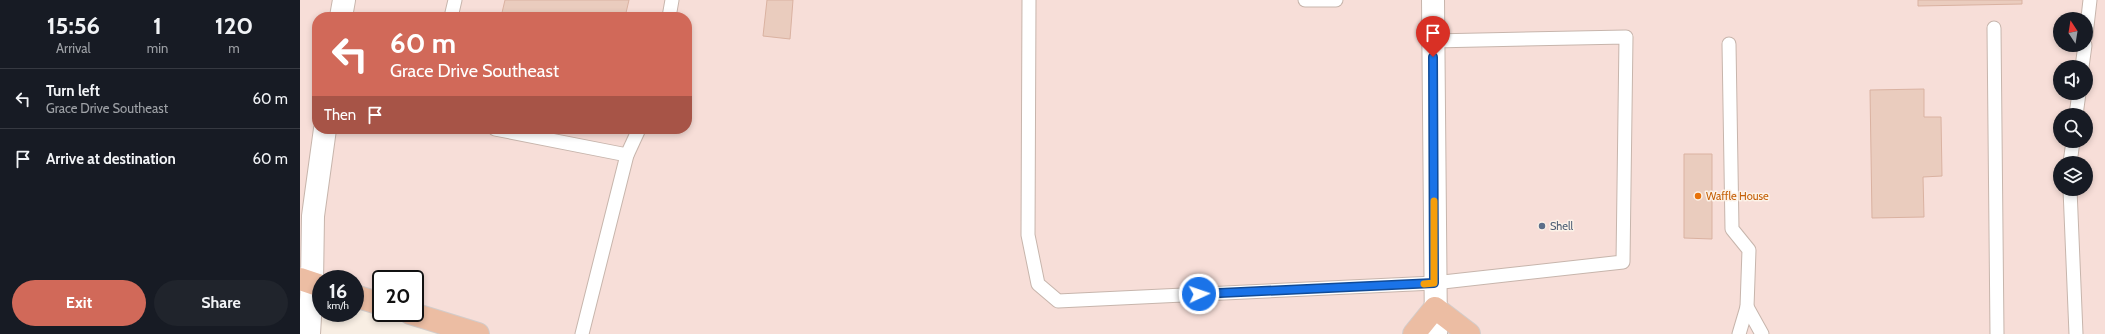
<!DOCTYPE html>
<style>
:root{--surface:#171b24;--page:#20242c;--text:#f1f3f6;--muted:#9ea1a6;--line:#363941;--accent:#d16959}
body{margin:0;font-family:Cabin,sans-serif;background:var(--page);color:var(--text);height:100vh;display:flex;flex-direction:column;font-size:15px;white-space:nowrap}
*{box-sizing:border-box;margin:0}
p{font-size:13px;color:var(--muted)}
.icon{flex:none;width:22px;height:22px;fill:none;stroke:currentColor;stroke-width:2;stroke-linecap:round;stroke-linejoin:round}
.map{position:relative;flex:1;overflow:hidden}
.drawer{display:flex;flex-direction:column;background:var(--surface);width:300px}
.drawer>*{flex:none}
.hud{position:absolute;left:12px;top:12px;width:380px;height:122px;border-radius:16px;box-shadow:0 2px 6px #0003;background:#d16959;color:#fff;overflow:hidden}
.needle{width:26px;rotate:348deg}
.buttons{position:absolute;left:1753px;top:12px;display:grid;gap:8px}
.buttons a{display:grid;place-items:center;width:40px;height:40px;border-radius:50%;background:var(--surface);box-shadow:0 2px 6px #0003;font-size:20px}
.speed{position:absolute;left:12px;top:270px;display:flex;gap:8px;font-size:20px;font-weight:700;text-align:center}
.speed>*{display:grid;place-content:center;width:52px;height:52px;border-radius:50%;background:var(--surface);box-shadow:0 2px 6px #0003;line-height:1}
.speed small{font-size:10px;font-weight:400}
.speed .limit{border:2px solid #111;border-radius:6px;background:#fff;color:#111}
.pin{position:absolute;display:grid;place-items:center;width:34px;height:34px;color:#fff;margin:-41px -17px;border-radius:50% 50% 50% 0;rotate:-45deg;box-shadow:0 0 4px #0007}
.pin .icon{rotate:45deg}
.me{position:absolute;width:44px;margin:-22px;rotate:87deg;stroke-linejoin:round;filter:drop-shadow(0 0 3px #0008)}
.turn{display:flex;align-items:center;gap:14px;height:84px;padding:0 12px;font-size:18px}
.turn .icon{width:52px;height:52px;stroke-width:2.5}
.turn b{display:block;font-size:28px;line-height:34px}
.then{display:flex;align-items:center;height:38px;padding:0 12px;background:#0003;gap:8px;font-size:15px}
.eta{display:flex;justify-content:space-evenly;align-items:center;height:68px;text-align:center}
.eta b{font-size:24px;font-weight:800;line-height:28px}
.action{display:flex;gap:8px;margin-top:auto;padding:8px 12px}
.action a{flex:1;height:46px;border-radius:24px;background:var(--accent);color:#fff;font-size:16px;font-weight:800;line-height:46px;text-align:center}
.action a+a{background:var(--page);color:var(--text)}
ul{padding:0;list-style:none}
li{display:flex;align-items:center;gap:12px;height:60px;padding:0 12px;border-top:1px solid var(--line)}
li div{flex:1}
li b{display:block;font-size:15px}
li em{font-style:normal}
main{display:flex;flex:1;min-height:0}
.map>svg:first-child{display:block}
.commercial{fill:#f7ded8;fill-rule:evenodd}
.building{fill:#eaccbe;stroke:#dab2a1}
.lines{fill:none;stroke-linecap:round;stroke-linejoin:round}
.service-casing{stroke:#c7b5ac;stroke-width:15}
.minor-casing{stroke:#c7b5ac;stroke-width:24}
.tertiary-casing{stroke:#c7b5ac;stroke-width:24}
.trunk-casing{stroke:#d3ccca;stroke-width:24}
.service{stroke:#fff;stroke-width:13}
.minor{stroke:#fff;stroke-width:22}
.tertiary{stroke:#fff;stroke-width:22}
.trunk{stroke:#ecbda3;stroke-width:22}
.route-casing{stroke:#114b97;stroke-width:10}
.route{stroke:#1a73e8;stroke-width:7}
.slow{stroke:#f59e0b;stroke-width:7}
.food-dot{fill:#e8710a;stroke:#fcf2e8;stroke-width:1.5}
.service-dot{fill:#5c6f8a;stroke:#fcf2e8;stroke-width:1.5}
.labels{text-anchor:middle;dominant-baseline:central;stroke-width:3;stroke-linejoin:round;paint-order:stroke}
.food-label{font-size:11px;fill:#c56008;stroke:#fcf2e8;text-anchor:start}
.service-label{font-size:11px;fill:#4e5e75;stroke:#fcf2e8;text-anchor:start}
</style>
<main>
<section class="drawer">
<div class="eta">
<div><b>15:56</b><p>Arrival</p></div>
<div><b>1</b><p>min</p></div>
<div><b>120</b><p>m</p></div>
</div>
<ul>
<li><svg class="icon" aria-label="left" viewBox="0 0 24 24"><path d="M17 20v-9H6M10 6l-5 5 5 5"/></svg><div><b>Turn left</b><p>Grace Drive Southeast</p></div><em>60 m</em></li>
<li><svg class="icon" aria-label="arrive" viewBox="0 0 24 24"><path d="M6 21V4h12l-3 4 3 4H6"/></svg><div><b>Arrive at destination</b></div><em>60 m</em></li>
</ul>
<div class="action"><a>Exit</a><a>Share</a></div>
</section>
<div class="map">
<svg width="1805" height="334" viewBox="0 0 1805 334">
<rect width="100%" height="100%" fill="#f8eee3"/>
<path class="commercial" d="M0,0H1805V334H178L115,313V279H81V304L55,296V279H0ZM17,17H387V129H17ZM1760,19H1786V45H1760ZM1760,67H1786V93H1760ZM1760,115H1786V141H1760ZM1760,163H1786V189H1760Z"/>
<g class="building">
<path d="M205,0H329L325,17H201Z"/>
<path d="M467,0H493L490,39L463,36Z"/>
<path d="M1618,0H1722V4L1618,6Z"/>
<path d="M1624,89V117H1641L1642,176L1623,177L1624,217L1572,218L1570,90Z"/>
<path d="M1384,154H1412V239L1384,238Z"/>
</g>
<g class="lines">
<defs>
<g id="service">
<path d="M729,0L728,235L738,284L758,301L1134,283L1323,262L1326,37L1133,41"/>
<path d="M1005,0H1036"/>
<path d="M151,17L155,0"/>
<path d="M369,17L372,0"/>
<path d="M1694,28L1697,334"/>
<path d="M1786,35L1790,0"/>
<path d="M1429,44L1432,229L1449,250L1447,307L1439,334"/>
<path d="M1782,67L1785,45"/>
<path d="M1776,115L1779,93"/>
<path d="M195,129L327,155L282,334"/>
<path d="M327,155L339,129"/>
<path d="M1770,163L1773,141"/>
<path d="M1770,189L1776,334"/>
<path d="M1447,307L1462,334"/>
</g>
<g id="minor">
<path d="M1133,0L1136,334"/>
<path d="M41,17L44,0"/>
<path d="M12,283L13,216L25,129"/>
</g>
<path id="tertiary" d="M9,334L12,283"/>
<g id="trunk">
<path d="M0,279L21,286"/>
<path d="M55,296L81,304"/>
<path d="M110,313L178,334"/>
<path d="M1114,334L1135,308L1169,334"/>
</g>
</defs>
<use href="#service" class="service-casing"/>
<use href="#minor" class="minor-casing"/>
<use href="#tertiary" class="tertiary-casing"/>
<use href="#trunk" class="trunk-casing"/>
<use href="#service" class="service"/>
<use href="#minor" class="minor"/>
<use href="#tertiary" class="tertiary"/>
<use href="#trunk" class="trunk"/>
</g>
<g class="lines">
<defs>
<path id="route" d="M899,294L1134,283L1133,57"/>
</defs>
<use href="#route" class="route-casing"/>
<use href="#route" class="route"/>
<path class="slow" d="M1124,284L1134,283V201"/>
</g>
<circle class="food-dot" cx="1398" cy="196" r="4"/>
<circle class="service-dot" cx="1242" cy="226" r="4"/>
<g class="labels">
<g class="food-label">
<text x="1406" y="196">Waffle House</text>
</g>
<g class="service-label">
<text x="1250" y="226">Shell</text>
</g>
</g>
</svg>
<div class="buttons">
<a><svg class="needle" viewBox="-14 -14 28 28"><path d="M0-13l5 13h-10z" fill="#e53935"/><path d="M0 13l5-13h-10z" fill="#9ea1a6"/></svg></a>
<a><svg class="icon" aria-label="sound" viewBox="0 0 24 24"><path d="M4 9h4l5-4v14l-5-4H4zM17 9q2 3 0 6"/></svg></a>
<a><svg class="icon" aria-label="search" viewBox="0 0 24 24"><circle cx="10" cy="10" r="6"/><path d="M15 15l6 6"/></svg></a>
<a><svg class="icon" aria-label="layers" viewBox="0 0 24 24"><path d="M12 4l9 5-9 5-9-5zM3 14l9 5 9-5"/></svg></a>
</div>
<div class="speed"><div>16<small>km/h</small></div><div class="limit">20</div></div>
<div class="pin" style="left:1133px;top:57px;background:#d93025"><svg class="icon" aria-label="arrive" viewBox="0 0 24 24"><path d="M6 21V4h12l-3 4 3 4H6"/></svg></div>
<svg class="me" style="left:899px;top:294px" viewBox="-20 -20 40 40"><circle r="17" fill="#1a73e8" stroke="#fff" stroke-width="3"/><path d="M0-11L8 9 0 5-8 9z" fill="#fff"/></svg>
<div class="hud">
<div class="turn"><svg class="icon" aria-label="left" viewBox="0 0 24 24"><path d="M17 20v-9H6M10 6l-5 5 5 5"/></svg><div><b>60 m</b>Grace Drive Southeast</div></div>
<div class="then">Then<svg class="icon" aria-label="arrive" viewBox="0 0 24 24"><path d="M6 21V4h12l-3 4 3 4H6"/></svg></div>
</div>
</div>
</main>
